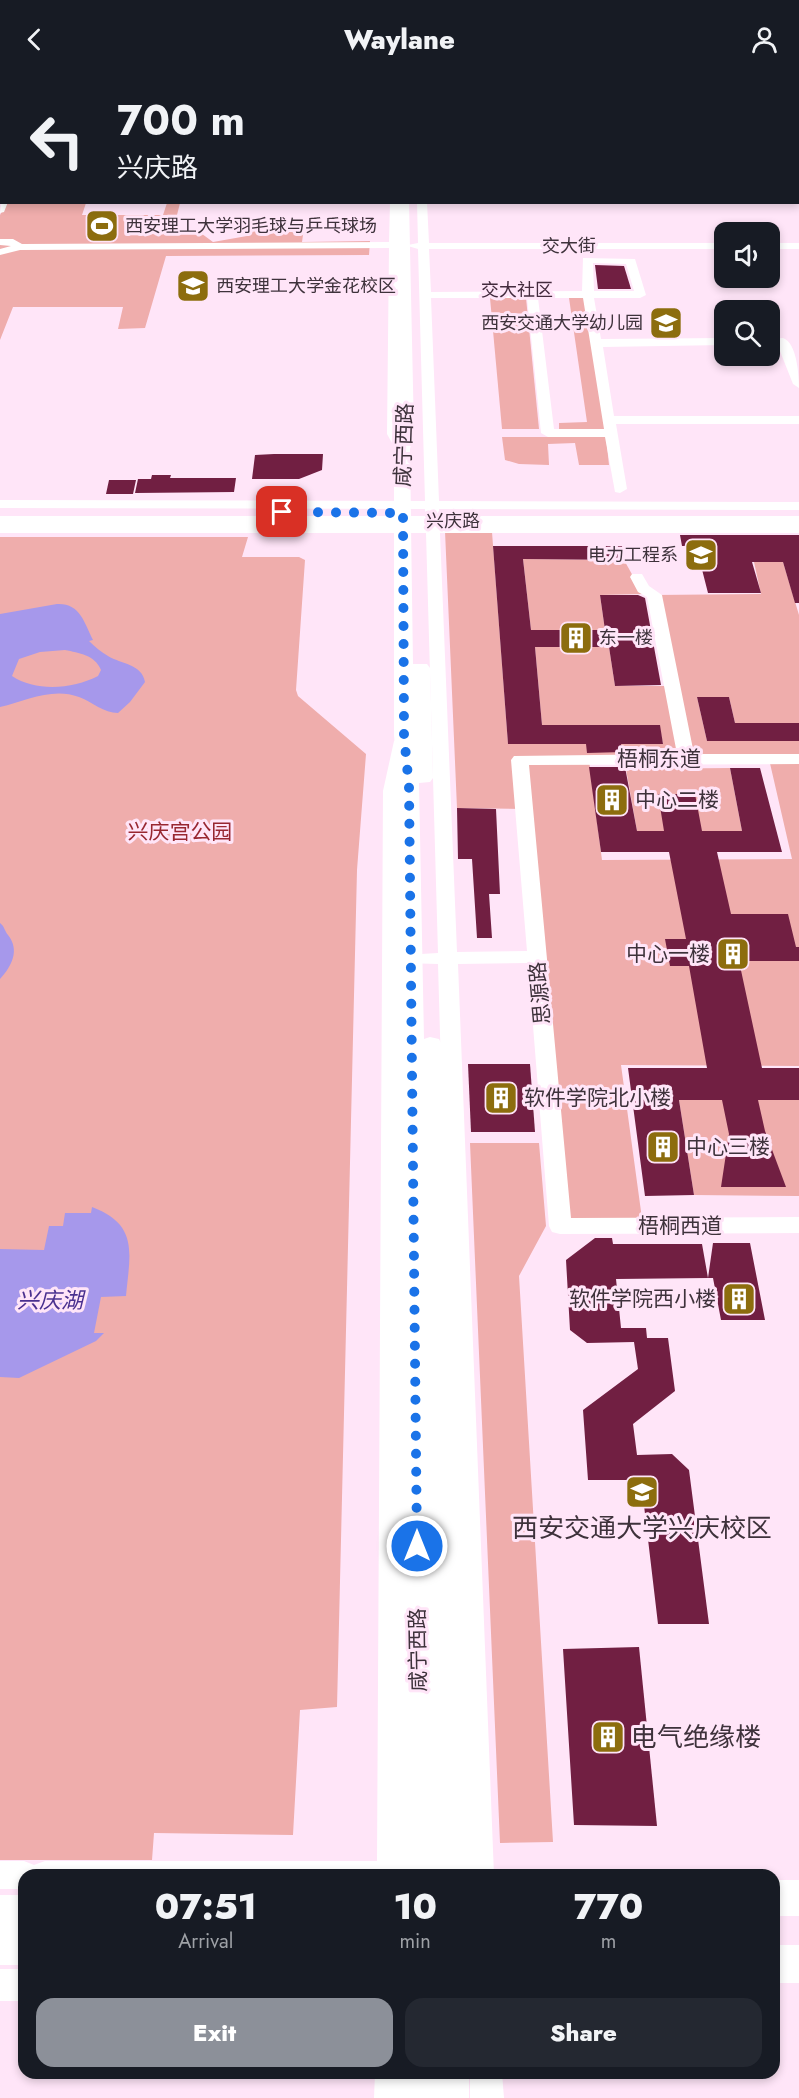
<!DOCTYPE html>
<meta charset="utf-8">
<style>
:root{--surface:#171b24;--page:#242831;--text:#f1f3f6;--muted:#9ea1a6;--accent:#8c9099}
body{margin:0;font-family:Jost,"Noto Sans SC",sans-serif;background:var(--page);color:var(--text);height:100vh;display:flex;flex-direction:column;font-size:22px;white-space:nowrap}
*{box-sizing:border-box;margin:0}
p{font-size:20px;color:var(--muted)}
.icon{flex:none;width:33px;height:33px;fill:none;stroke:currentColor;stroke-width:2;stroke-linecap:round;stroke-linejoin:round}
.map{position:relative;flex:1;overflow:hidden}
.panel{position:absolute;left:18px;top:1791px;width:762px;height:210px;display:flex;flex-direction:column;background:var(--surface);border-radius:18px;box-shadow:0 3px 9px #0003}
.panel>*{flex:none}
.top-card{position:absolute;left:0px;top:0px;width:800px;height:126px;box-shadow:0 3px 9px #0003;background:#171b24;color:var(--text);overflow:hidden}
.controls{position:absolute;left:714px;top:144px;display:grid;gap:12px}
.controls a{display:grid;place-items:center;width:66px;height:66px;border-radius:12px;background:var(--surface);box-shadow:0 3px 9px #0003;font-size:30px}
.pin{position:absolute;display:grid;place-items:center;width:51px;height:51px;color:#fff;margin:-26px;border-radius:12px;box-shadow:0 3px 9px #0006}
.me{position:absolute;width:66px;margin:-33px;rotate:0deg;stroke-linejoin:round;filter:drop-shadow(0 0 4px #0008)}
.turn{display:flex;align-items:center;gap:21px;height:126px;padding:0 18px;font-size:27px}
.turn .icon{width:78px;height:78px;stroke-width:2.5}
.turn b{display:block;font-size:42px;line-height:51px}
.eta{display:flex;justify-content:space-evenly;align-items:center;height:102px;text-align:center}
.eta b{font-size:36px;font-weight:800;line-height:42px}
.cta{display:flex;gap:12px;margin-top:auto;padding:12px 18px}
.cta a{flex:1;height:69px;border-radius:18px;background:var(--accent);color:#fff;font-size:24px;font-weight:800;line-height:69px;text-align:center}
.cta a+a{background:var(--page);color:var(--text)}
header{display:flex;justify-content:space-between;align-items:center;height:78px;padding:0 18px;background:var(--surface);font-size:27px;font-weight:800}
.map>svg:first-child{display:block}
.green{fill:#efadac;fill-rule:evenodd}
.water{fill:#a698eb;fill-rule:evenodd}
.building{fill:#711f42}
.lines{fill:none;stroke-linecap:round;stroke-linejoin:round}
.minor{fill:#fff;fill-rule:evenodd}
.major{fill:#fff;fill-rule:evenodd}
.highway{fill:#fff;fill-rule:evenodd}
.route{stroke:#1a73e8;stroke-width:10;stroke-dasharray:0 18}
.labels{text-anchor:middle;dominant-baseline:central;stroke-width:6;stroke-linejoin:round;paint-order:stroke}
.far-poi-label{font-size:18px;fill:#3e323b;stroke:#ffe5f8;text-anchor:start}
.far-street-label{font-size:18px;fill:#3e323b;stroke:#ffe5f8}
.far-neighbourhood-label{font-size:18px;fill:#432b3d;stroke:#ffe5f8}
.street-label{font-size:21px;fill:#3e323b;stroke:#ffe5f8}
.poi-label{font-size:21px;fill:#3e323b;stroke:#ffe5f8;text-anchor:start}
.park-label{font-size:21px;fill:#982731;stroke:#ffe5f8}
.water-label{font-size:22px;font-style:italic;fill:#4a308f;stroke:#ffe5f8}
.near-poi-label{font-size:26px;fill:#3e323b;stroke:#ffe5f8}
</style>
<header><svg class="icon" aria-label="back" viewBox="0 0 24 24"><path d="M15 5l-7 7 7 7"/></svg>Waylane<svg class="icon" aria-label="person" viewBox="0 0 24 24"><circle cx="12" cy="8" r="4"/><path d="M4 21q1-7 8-7t8 7"/></svg></header>
<div class="map">
<svg width="799" height="2020" viewBox="0 0 799 2020">
<rect width="100%" height="100%" fill="#ffe5f8"/>
<g class="green">
<path d="M6,125H86L82,137H163L167,125H180L173,153H198L213,164L247,158L249,150H304L302,164L370,163L369,177L166,178L145,250L118,251L123,229H13L0,262V137Z"/>
<path d="M589,219L610,352H559V345L587,344L569,220Z"/>
<path d="M490,220H526L539,351H502Z"/>
<path d="M502,359H606L609,387H579L575,365L548,366L549,387L519,386L505,382Z"/>
<path d="M445,453L492,454L508,666H663L659,647H542L535,569H609L615,608H670L654,517L761,516L754,484H783L799,537V645H735L729,619H697L707,663H799V869L738,868L739,882L799,883V988L621,987L643,1148H560L524,731L457,730ZM769,681L792,781L602,782L589,682Z"/>
<path d="M0,459H248L242,479H299L305,482L296,612L298,618L366,676L357,792L337,1629L300,1632L293,1757L154,1755L152,1782H0Z"/>
<path d="M523,481L624,482L643,516L600,517L605,552H531Z"/>
<path d="M730,690L742,753H637L626,691Z"/>
<path d="M679,1022H799V1118L694,1117Z"/>
<path d="M470,1065H539L546,1148L519,1198L553,1764L500,1765Z"/>
</g>
<g class="water">
<path d="M57,526C80,525 84,544 93,562L89,563C95,569 101,574 108,578C121,586 142,586 145,604L130,624L118,635C104,635 92,624 79,619C52,609 26,623 0,629V536ZM65,572C79,575 95,577 101,592L98,598C73,611 36,614 12,598L19,581L40,574Z"/>
<path d="M0,845C5,849 4,852 8,857C20,872 12,888 0,901Z"/>
<path d="M92,1129C139,1147 130,1175 126,1218L101,1219L94,1255H104L96,1263L19,1300L0,1299V1171L44,1172L49,1148H63L65,1135H91Z"/>
</g>
<g class="building">
<path d="M595,187L624,188L631,211H598Z"/>
<path d="M274,376H323L322,392L299,401H252L255,377Z"/>
<path d="M152,397H171L170,400H236L234,414L135,415L138,401H151Z"/>
<path d="M109,402H136L133,416H106Z"/>
<path d="M680,457H799V525H795L783,484H752L761,515H708L696,468H682Z"/>
<path d="M493,468H622L624,482L523,481L531,552H605L600,517H638L645,520L661,607L615,608L609,569H535L542,647H660L663,666H621L623,674L587,675L586,666H508Z"/>
<path d="M697,619H729L735,645H799V663H707Z"/>
<path d="M589,689H625L637,753H664L658,716H695L702,753H742L730,690H760L782,774H717L731,836H788L796,869H799V883H739L762,990H799V1022H758L765,1053L786,1109H721L729,1056L722,1022H679L694,1117L645,1118L628,990H707L689,888H670L665,861H686L669,774H601Z"/>
<path d="M457,730L496,731L500,816H489L492,860H477L472,781H458Z"/>
<path d="M468,986H530L535,1054H471Z"/>
<path d="M595,1160H612L613,1166H702L708,1200L616,1201L621,1250H646L647,1260H668L675,1313L633,1346L637,1377L672,1376L689,1392L709,1546H658L641,1402H588L583,1332L638,1291L634,1264L587,1265L570,1252L566,1182Z"/>
<path d="M713,1165H750L765,1242H721L713,1200H708Z"/>
<path d="M639,1569L657,1748L574,1747L563,1571Z"/>
</g>
<g class="lines">
<g class="minor">
<rect x="115" y="0" width="8" height="2"/>
<rect x="729" y="0" width="8" height="2"/>
<rect x="798" y="20" width="1" height="6"/>
<rect x="0" y="23" width="2" height="6"/>
<rect x="0" y="41" width="2" height="6"/>
<rect x="798" y="41" width="1" height="6"/>
<path d="M2,121V124H8L4,134L0,135Z"/>
<path d="M390,124H400V164L408,167L418,165L417,124H427L429,165H724V171H429L431,214L582,213L583,180L635,181L646,217L640,220H594L601,261L724,260V267L603,269L614,338H799V346H616L627,411L620,415L615,414L605,359H548L541,355L527,220H431L439,423L799,424V432L439,431L440,447H799V455H440L457,874L527,873L511,682L514,678L677,676L647,519L638,514L630,499L632,496H642L649,508L662,517L694,676H799V686L529,687L571,1140L799,1139V1155L560,1156L552,1154L549,1148L528,885L458,886L494,1797H464L438,886L404,885L402,882L408,1797H24V1811H0V1783H24L34,1787L45,1783H377L383,713L394,663L402,658L410,663L401,713L402,880L404,877L438,875L426,455H0V447H426L425,431L0,430V422L425,423L418,171L408,168L400,170L401,356L409,371L402,375L397,374L387,356L389,170L20,172L0,177V171L11,168L0,167V161H13L22,166L389,164ZM593,185L626,186L634,213H594ZM538,220H583L604,351H554Z"/>
<rect x="770" y="165" width="29" height="6"/>
<path d="M783,260C797,265 799,297 799,310L793,306L778,268L770,267V261Z"/>
<rect x="0" y="1891" width="24" height="32"/>
<path d="M375,1995H407L408,2020H374Z"/>
<path d="M470,1995H502L504,2020H470Z"/>
</g>
<g class="major">
<path d="M393,0H403L392,2Z"/>
<path d="M411,0H421L422,2H411Z"/>
<rect x="0" y="37" width="2" height="6"/>
<rect x="798" y="37" width="1" height="6"/>
<path d="M397,124H409L414,355L410,371L411,438H799V448H411L413,586H427L430,590L433,700L430,704L419,705L424,961L430,959L439,961L442,967L465,1797H402L398,709L394,657V448H0V438H394V371L398,355Z"/>
<rect x="774" y="1802" width="25" height="36"/>
<rect x="0" y="1817" width="24" height="70"/>
<rect x="774" y="1867" width="25" height="38"/>
<rect x="402" y="1995" width="67" height="25"/>
</g>
<g class="highway">
<rect x="798" y="28" width="1" height="8"/>
<rect x="0" y="32" width="2" height="8"/>
</g>
</g>
<g class="lines">
<path class="route" d="M282,434L403,435L404,657L409,709L417,1468"/>
</g>
<defs>
<symbol id="stadium-square" viewBox="-11 -11 22 22"><rect x="-9" y="-9" width="18" height="18" rx="4" fill="#8c6d0e" stroke="#ffe5f8"/><path d="M0-5a6.5 5 0 1 0 0 10a6.5 5 0 1 0 0-10ZM-3.5-1.8h7v3.6h-7Z" fill="#fff"/></symbol>
<symbol id="university-square" viewBox="-11 -11 22 22"><rect x="-9" y="-9" width="18" height="18" rx="4" fill="#8c6d0e" stroke="#ffe5f8"/><path d="M0-5L7-2L0 1L-7-2ZM-4 1L0 2.5L4 1V4Q0 6-4 4Z" fill="#fff"/></symbol>
<symbol id="school-square" viewBox="-11 -11 22 22"><rect x="-9" y="-9" width="18" height="18" rx="4" fill="#8c6d0e" stroke="#ffe5f8"/><path d="M0-5L7-2L0 1L-7-2ZM-4 1L0 2.5L4 1V4Q0 6-4 4Z" fill="#fff"/></symbol>
<symbol id="building-square" viewBox="-11 -11 22 22"><rect x="-9" y="-9" width="18" height="18" rx="4" fill="#8c6d0e" stroke="#ffe5f8"/><path d="M-4-6H4V6H1V3H-1V6H-4ZM-2.5-4.3h1.7v1.8h-1.7ZM.8-4.3h1.7v1.8H.8ZM-2.5-1h1.7V.8h-1.7ZM.8-1h1.7V.8H.8Z" fill="#fff"/></symbol>
</defs>
<g fill-rule="evenodd">
<use href="#stadium-square" x="83" y="129" width="38" height="38"/>
<use href="#university-square" x="174" y="189" width="38" height="38"/>
<use href="#school-square" x="647" y="226" width="38" height="38"/>
<use href="#university-square" x="682" y="458" width="38" height="38"/>
<use href="#building-square" x="557" y="541" width="38" height="38"/>
<use href="#building-square" x="593" y="703" width="38" height="38"/>
<use href="#building-square" x="714" y="857" width="38" height="38"/>
<use href="#building-square" x="482" y="1001" width="38" height="38"/>
<use href="#building-square" x="644" y="1050" width="38" height="38"/>
<use href="#building-square" x="720" y="1202" width="38" height="38"/>
<use href="#university-square" x="623" y="1395" width="38" height="38"/>
<use href="#building-square" x="589" y="1640" width="38" height="38"/>
</g>
<g class="labels">
<g class="far-poi-label">
<text x="125" y="148">西安理工大学羽毛球与乒乓球场</text>
<text x="216" y="208">西安理工大学金花校区</text>
<text x="643" y="245" text-anchor="end">西安交通大学幼儿园</text>
<text x="678" y="477" text-anchor="end">电力工程系</text>
<text x="599" y="560">东一楼</text>
</g>
<g class="far-street-label">
<text x="569" y="168">交大街</text>
<text x="453" y="443">兴庆路</text>
</g>
<g class="far-neighbourhood-label">
<text x="517" y="212">交大社区</text>
</g>
<g class="street-label">
<text transform="translate(404 367) rotate(-88)">咸宁西路</text>
<text x="659" y="681">梧桐东道</text>
<text transform="translate(540 915) rotate(-95)">思源路</text>
<text x="680" y="1148">梧桐西道</text>
<text transform="translate(418 1572) rotate(-91)">咸宁西路</text>
</g>
<g class="poi-label">
<text x="635" y="722">中心二楼</text>
<text x="710" y="876" text-anchor="end">中心一楼</text>
<text x="524" y="1020">软件学院北小楼</text>
<text x="686" y="1069">中心三楼</text>
<text x="716" y="1221" text-anchor="end">软件学院西小楼</text>
</g>
<g class="park-label">
<text x="180" y="754">兴庆宫公园</text>
</g>
<g class="water-label">
<text x="50" y="1222">兴庆湖</text>
</g>
<g class="near-poi-label">
<text x="642" y="1450">西安交通大学兴庆校区</text>
<text x="631" y="1659" text-anchor="start">电气绝缘楼</text>
</g>
</g>
</svg>
<div class="controls">
<a><svg class="icon" aria-label="sound" viewBox="0 0 24 24"><path d="M4 9h4l5-4v14l-5-4H4zM17 9q2 3 0 6"/></svg></a>
<a><svg class="icon" aria-label="search" viewBox="0 0 24 24"><circle cx="10" cy="10" r="6"/><path d="M15 15l6 6"/></svg></a>
</div>
<div class="pin" style="left:282px;top:434px;background:#d93025"><svg class="icon" aria-label="arrive" viewBox="0 0 24 24"><path d="M6 21V4h12l-3 4 3 4H6"/></svg></div>
<svg class="me" style="left:417px;top:1468px" viewBox="-20 -20 40 40"><circle r="17" fill="#1a73e8" stroke="#fff" stroke-width="3"/><path d="M0-11L8 9 0 5-8 9z" fill="#fff"/></svg>
<div class="top-card">
<div class="turn"><svg class="icon" aria-label="left" viewBox="0 0 24 24"><path d="M17 20v-9H6M10 6l-5 5 5 5"/></svg><div><b>700 m</b>兴庆路</div></div>
</div>
<section class="panel">
<div class="eta">
<div><b>07:51</b><p>Arrival</p></div>
<div><b>10</b><p>min</p></div>
<div><b>770</b><p>m</p></div>
</div>
<div class="cta"><a>Exit</a><a>Share</a></div>
</section>
</div>
